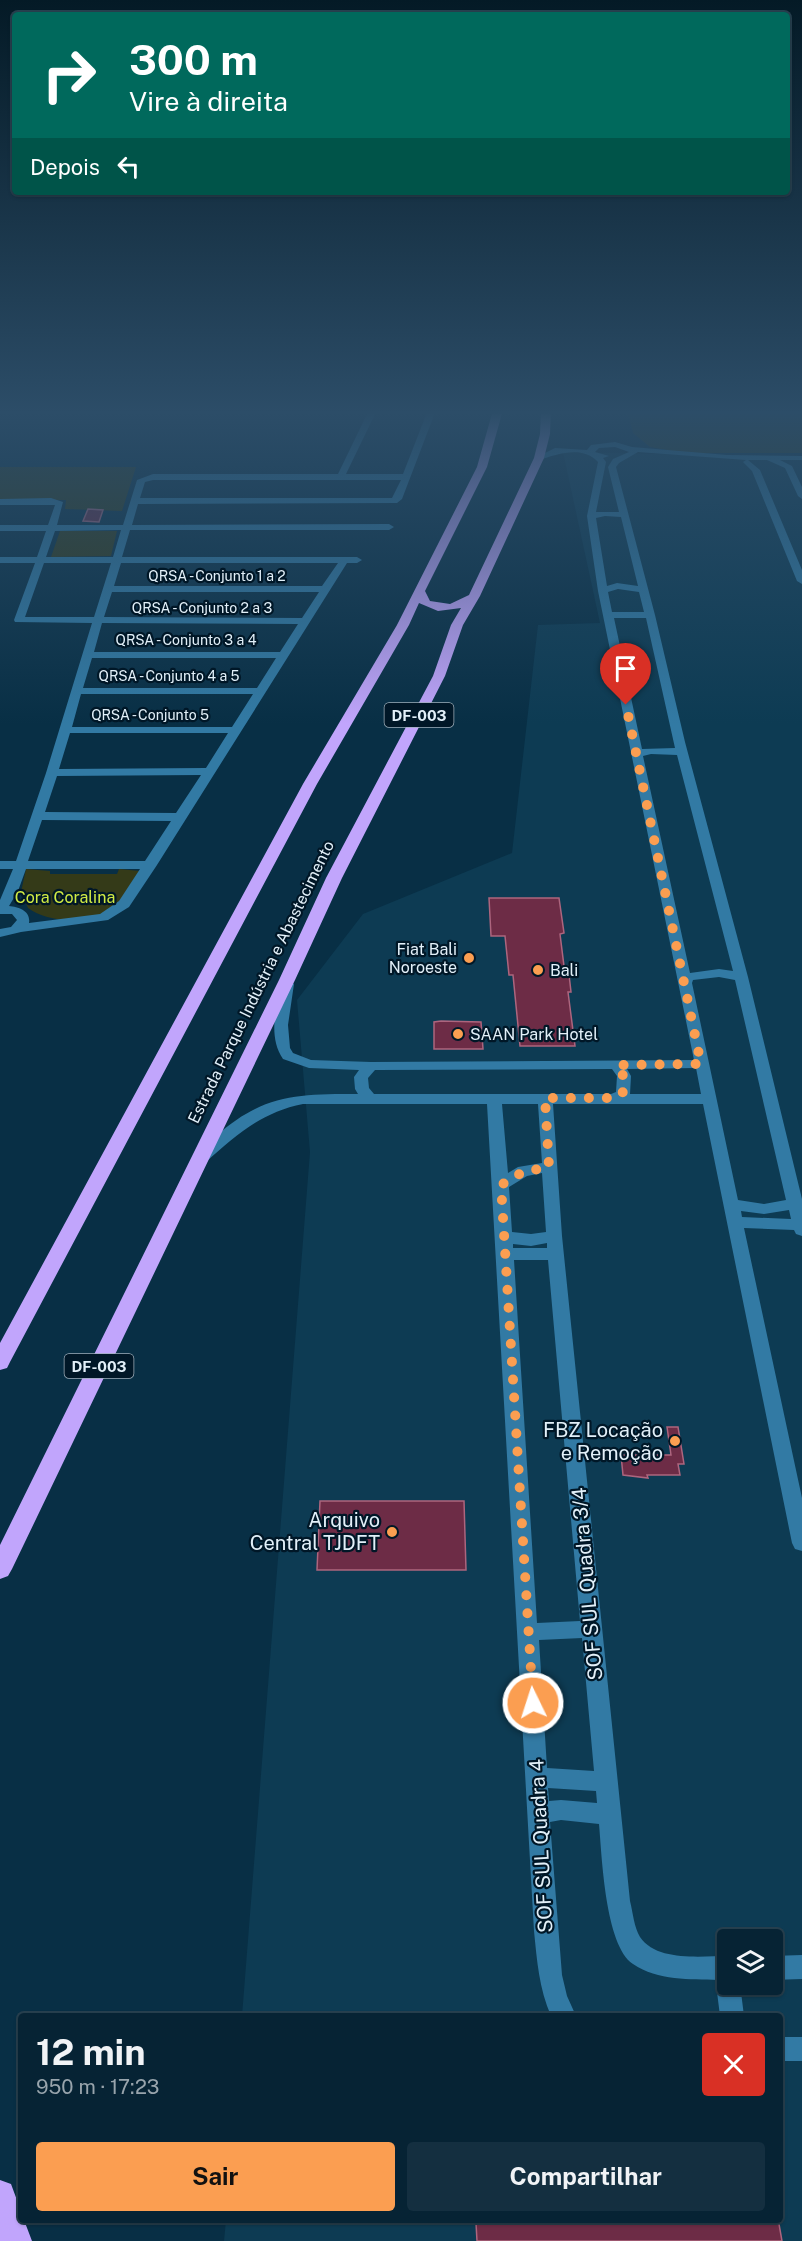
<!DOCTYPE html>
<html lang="pt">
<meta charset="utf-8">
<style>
:root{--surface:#062334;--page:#142f40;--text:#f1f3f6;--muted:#98a4ac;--line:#27404f;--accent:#fb9e51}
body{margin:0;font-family:"Public Sans",sans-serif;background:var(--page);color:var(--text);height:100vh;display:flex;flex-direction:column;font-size:22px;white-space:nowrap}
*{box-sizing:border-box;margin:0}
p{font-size:20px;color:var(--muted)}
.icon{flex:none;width:33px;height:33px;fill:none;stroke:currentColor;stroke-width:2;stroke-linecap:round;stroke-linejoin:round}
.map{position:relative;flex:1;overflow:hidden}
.details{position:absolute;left:18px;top:2013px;width:765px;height:210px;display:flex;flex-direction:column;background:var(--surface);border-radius:6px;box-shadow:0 2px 4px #0004,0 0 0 2px var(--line)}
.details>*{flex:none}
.hud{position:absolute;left:12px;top:12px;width:778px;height:183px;border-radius:6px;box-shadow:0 2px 4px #0004,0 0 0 2px var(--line);background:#00695c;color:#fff;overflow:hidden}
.fabs{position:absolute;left:717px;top:1929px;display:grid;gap:12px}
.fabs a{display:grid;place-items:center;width:66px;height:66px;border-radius:6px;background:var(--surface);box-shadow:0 2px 4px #0004,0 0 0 2px var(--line);font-size:30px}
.pin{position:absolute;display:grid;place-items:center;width:51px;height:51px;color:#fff;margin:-62px -26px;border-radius:50% 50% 50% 0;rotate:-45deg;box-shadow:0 0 6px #0007}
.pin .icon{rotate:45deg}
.me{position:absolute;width:66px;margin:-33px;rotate:356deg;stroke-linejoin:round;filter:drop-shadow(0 0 4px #0008)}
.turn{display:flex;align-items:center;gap:21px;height:126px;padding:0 18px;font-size:27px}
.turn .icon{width:78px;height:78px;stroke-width:2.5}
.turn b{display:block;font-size:42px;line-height:51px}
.then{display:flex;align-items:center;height:57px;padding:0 18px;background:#0003;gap:12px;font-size:22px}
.round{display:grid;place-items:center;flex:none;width:63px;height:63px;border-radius:6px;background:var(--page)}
.head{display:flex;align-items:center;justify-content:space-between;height:102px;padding:0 18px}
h1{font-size:36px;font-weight:700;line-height:45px}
.cta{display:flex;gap:12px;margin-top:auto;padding:12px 18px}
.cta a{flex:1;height:69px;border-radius:6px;background:var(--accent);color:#111;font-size:24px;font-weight:700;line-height:69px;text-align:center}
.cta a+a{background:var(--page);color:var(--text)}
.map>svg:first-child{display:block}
.built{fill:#0d3b53;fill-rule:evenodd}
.green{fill:#343a18}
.building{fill:#6d2c46;stroke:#ad657e;stroke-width:1.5}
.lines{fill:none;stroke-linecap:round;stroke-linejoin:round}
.minor{fill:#327aa4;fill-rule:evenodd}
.highway{fill:#c1a5fc;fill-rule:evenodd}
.route{stroke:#fb9e51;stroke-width:10;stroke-dasharray:0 18}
.poi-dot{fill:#fb9e51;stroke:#001727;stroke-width:2}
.labels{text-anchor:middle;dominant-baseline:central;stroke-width:4.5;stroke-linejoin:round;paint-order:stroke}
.far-street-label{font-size:14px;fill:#e2f0f9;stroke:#001727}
.shield{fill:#001727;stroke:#9eafba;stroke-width:1.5}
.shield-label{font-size:15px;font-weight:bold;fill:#e2f0f9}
.park-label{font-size:16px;fill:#d1eb44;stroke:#001727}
.poi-label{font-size:16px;fill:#e2f0f9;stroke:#001727;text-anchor:start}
.street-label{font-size:16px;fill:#e2f0f9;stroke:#001727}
.near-poi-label{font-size:20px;fill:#e2f0f9;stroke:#001727;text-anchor:end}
.near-street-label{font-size:20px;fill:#e2f0f9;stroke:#001727}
</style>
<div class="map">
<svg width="802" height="2241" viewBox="0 0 802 2241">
<rect width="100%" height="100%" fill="#082f45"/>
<path class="built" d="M563,452L802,457V2241H224L226,2220H780V2016H242L310,1152L297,1000L363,914L512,853L538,625L600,623ZM728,1940H772V1984H728Z"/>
<g class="green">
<path d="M627,410H795L802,416V453H684L650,447L633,433Z"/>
<path d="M0,467H136L122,511L65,509L66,500H0Z"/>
<path d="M60,531H117L111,556L51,557Z"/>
<path d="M26,869L50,871V874H117L119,869L140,871C135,880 131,892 124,900C104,924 52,926 28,908L21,892Z"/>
</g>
<g class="building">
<path d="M88,509L103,510L99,522L83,521Z"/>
<path d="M489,898H559L564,933L560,934L564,966H568L571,992H568L575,1046H520L513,975H509L505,936H491Z"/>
<path d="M441,1021L481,1022L483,1049H434V1022Z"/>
<path d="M667,1427H678L684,1464H678L680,1475H647L648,1478L623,1475L621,1455H671Z"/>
<path d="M320,1501H464L466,1570H317Z"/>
<path d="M476,2223L779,2224L782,2241H477Z"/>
</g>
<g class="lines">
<g class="minor">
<path d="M369,410H377L346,474H403L428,410H436L402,499L397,503L138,504L132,525L389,524L394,527L389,530H130L122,557H357L362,560L357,563H347L157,865L129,907L108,920L21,932L0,937V929L11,927L17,920L12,914H0V900L13,869H0V861H16L46,773L92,623L15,622L14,620L35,563H0V557H37L46,531H0V525H48L55,505H0V499L51,498L63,502L57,525H123L137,480L153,474H338ZM153,480H401L392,498H140L145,482ZM121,530L113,557H46L55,531ZM44,563H111L94,617H25ZM121,563H338L322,586H114ZM112,592H319L302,618L104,617ZM102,623L298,624L280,652H94ZM92,658H276L257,688H83ZM81,694H253L232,727H72ZM70,733H228L206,768L59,769ZM201,775L176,813L45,812L57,776ZM42,820L171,821L145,861H28ZM26,869H140L119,901L100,914L29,923C31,911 19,907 9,906L18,891Z"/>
<path d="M615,442L632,447L727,455L802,456V460H780L792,466L802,487V499L798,496L785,468L767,460H748L760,470L802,570V584L797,581L752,471L743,462L746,460L638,452L619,463L616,467L655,615L685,742L748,977L802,1199V1236L796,1234L794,1230L744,1228L802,1498V1551L795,1549L792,1543L703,1104H553L562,1236L630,1901C633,1913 634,1927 640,1937C657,1962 701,1956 728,1956V1984H740L744,2016H720L716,1984L718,1980C690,1979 658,1981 633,1964C605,1945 602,1857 599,1824L561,1820L550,1822L562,1975L567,1996L576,2016H551C539,1988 537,1961 534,1931L487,1104H303C262,1112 236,1135 205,1163L200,1164L192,1159C198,1150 208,1143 216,1136C263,1094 298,1094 358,1094L355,1089L354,1077L359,1070L309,1068L283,1059C268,1037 276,1009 280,984L287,980L294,984L288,1025L290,1048L293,1053L311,1060L371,1062L694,1060L598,591L587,516L598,462C583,445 557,454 539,460L535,458L555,448L587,450L591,445ZM615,447L629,452L613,459L608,467L619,512H596L606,462L603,458L609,456L595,452L599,448ZM605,516L621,517L638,586L617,583L607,586L596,518ZM618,589L639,592L644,612H612L608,592ZM614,618H646L675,748L642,749ZM651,754L677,755L733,971L719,969L690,973L643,756ZM719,977L735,980L786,1200L764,1204L738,1200L692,983L693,980ZM696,1068L701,1094H630L631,1076L627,1069ZM612,1069L617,1076L616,1092L611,1094H374L369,1088L368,1078L375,1070ZM502,1104H538L542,1163L518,1167L508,1173ZM542,1173L546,1232L531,1234L512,1232L509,1187L527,1176ZM789,1210L791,1219L742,1217L741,1211L764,1214ZM547,1243V1248H513V1244L531,1246ZM514,1260H548L580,1621L537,1623ZM582,1638L594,1771L547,1768L539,1640ZM548,1788L596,1791L597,1803L561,1800L549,1801Z"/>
<path d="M802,1955V1979L772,1980V1956Z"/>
<rect x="780" y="2037" width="22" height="24"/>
</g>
<g class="highway">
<path d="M493,410H503L487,467L425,591L430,601L450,604L469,595L534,458L540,434L541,410H551L550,434L544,458L480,596L463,625L445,676L342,878L295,980L12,1569L8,1576L0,1579V1545L279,980L326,878L433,676L451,625L461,608L438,611L419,603L409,625L317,784L10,1362L7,1368L0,1370V1343L303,784L397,625L477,467Z"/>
<path d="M0,2180L11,2184L21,2211V2220H24L32,2241H0Z"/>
</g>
</g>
<linearGradient id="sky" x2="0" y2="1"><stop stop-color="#041a26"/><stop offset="0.57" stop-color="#2c4d68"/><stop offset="1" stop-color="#2c4d68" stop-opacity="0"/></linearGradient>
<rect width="802" height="724" fill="url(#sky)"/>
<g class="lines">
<path class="route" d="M533,1703L501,1185L523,1172L549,1167L545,1098H616L622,1094C627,1083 624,1075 617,1065L701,1064L626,705"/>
</g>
<g class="poi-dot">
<circle cx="469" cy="958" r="6"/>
<circle cx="538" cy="970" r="6"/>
<circle cx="458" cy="1034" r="6"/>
<circle cx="675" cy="1441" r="6"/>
<circle cx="392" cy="1532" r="6"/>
</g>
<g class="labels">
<g class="far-street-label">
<text x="217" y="576">QRSA - Conjunto 1 a 2</text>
<text x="202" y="608">QRSA - Conjunto 2 a 3</text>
<text x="186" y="640">QRSA - Conjunto 3 a 4</text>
<text x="169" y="676">QRSA - Conjunto 4 a 5</text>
<text x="150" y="715">QRSA - Conjunto 5</text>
</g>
<g class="shield">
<rect x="384.5" y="703" width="69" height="24" rx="4.5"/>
<rect x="64.5" y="1354" width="69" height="24" rx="4.5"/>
</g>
<g class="shield-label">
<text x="419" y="715">DF-003</text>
<text x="99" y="1366">DF-003</text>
</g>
<g class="park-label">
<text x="65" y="897">Cora Coralina</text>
</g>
<g class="poi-label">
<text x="457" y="949" text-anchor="end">Fiat Bali<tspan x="457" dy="18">Noroeste</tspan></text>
<text x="550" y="970">Bali</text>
<text x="470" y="1034">SAAN Park Hotel</text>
</g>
<g class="street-label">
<text transform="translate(261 982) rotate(-64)">Estrada Parque Indústria e Abastecimento</text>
</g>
<g class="near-poi-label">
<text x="663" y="1430">FBZ Locação<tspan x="663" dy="23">e Remoção</tspan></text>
<text x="380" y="1520">Arquivo<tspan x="380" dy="23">Central TJDFT</tspan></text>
</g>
<g class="near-street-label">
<text transform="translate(587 1584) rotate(-95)">SOF SUL Quadra 3/4</text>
<text transform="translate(541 1846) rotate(-93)">SOF SUL Quadra 4</text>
</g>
</g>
</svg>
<div class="fabs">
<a><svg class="icon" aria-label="layers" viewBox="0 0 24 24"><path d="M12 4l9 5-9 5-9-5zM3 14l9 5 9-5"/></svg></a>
</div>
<div class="pin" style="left:626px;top:705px;background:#d93025"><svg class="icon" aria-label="arrive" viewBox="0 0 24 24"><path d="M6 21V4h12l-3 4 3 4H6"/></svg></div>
<svg class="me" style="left:533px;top:1703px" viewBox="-20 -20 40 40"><circle r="17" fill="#fb9e51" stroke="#fff" stroke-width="3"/><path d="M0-11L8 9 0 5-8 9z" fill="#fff"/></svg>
<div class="hud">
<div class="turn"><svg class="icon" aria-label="right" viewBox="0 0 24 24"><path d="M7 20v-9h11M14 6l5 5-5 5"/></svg><div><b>300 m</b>Vire à direita</div></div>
<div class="then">Depois<svg class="icon" aria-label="left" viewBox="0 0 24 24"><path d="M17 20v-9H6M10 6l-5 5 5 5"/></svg></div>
</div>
<section class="details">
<div class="head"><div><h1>12 min</h1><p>950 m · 17:23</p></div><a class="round" style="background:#d93025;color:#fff"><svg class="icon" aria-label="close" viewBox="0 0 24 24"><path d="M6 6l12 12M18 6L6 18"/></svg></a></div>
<div class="cta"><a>Sair</a><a>Compartilhar</a></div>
</section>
</div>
